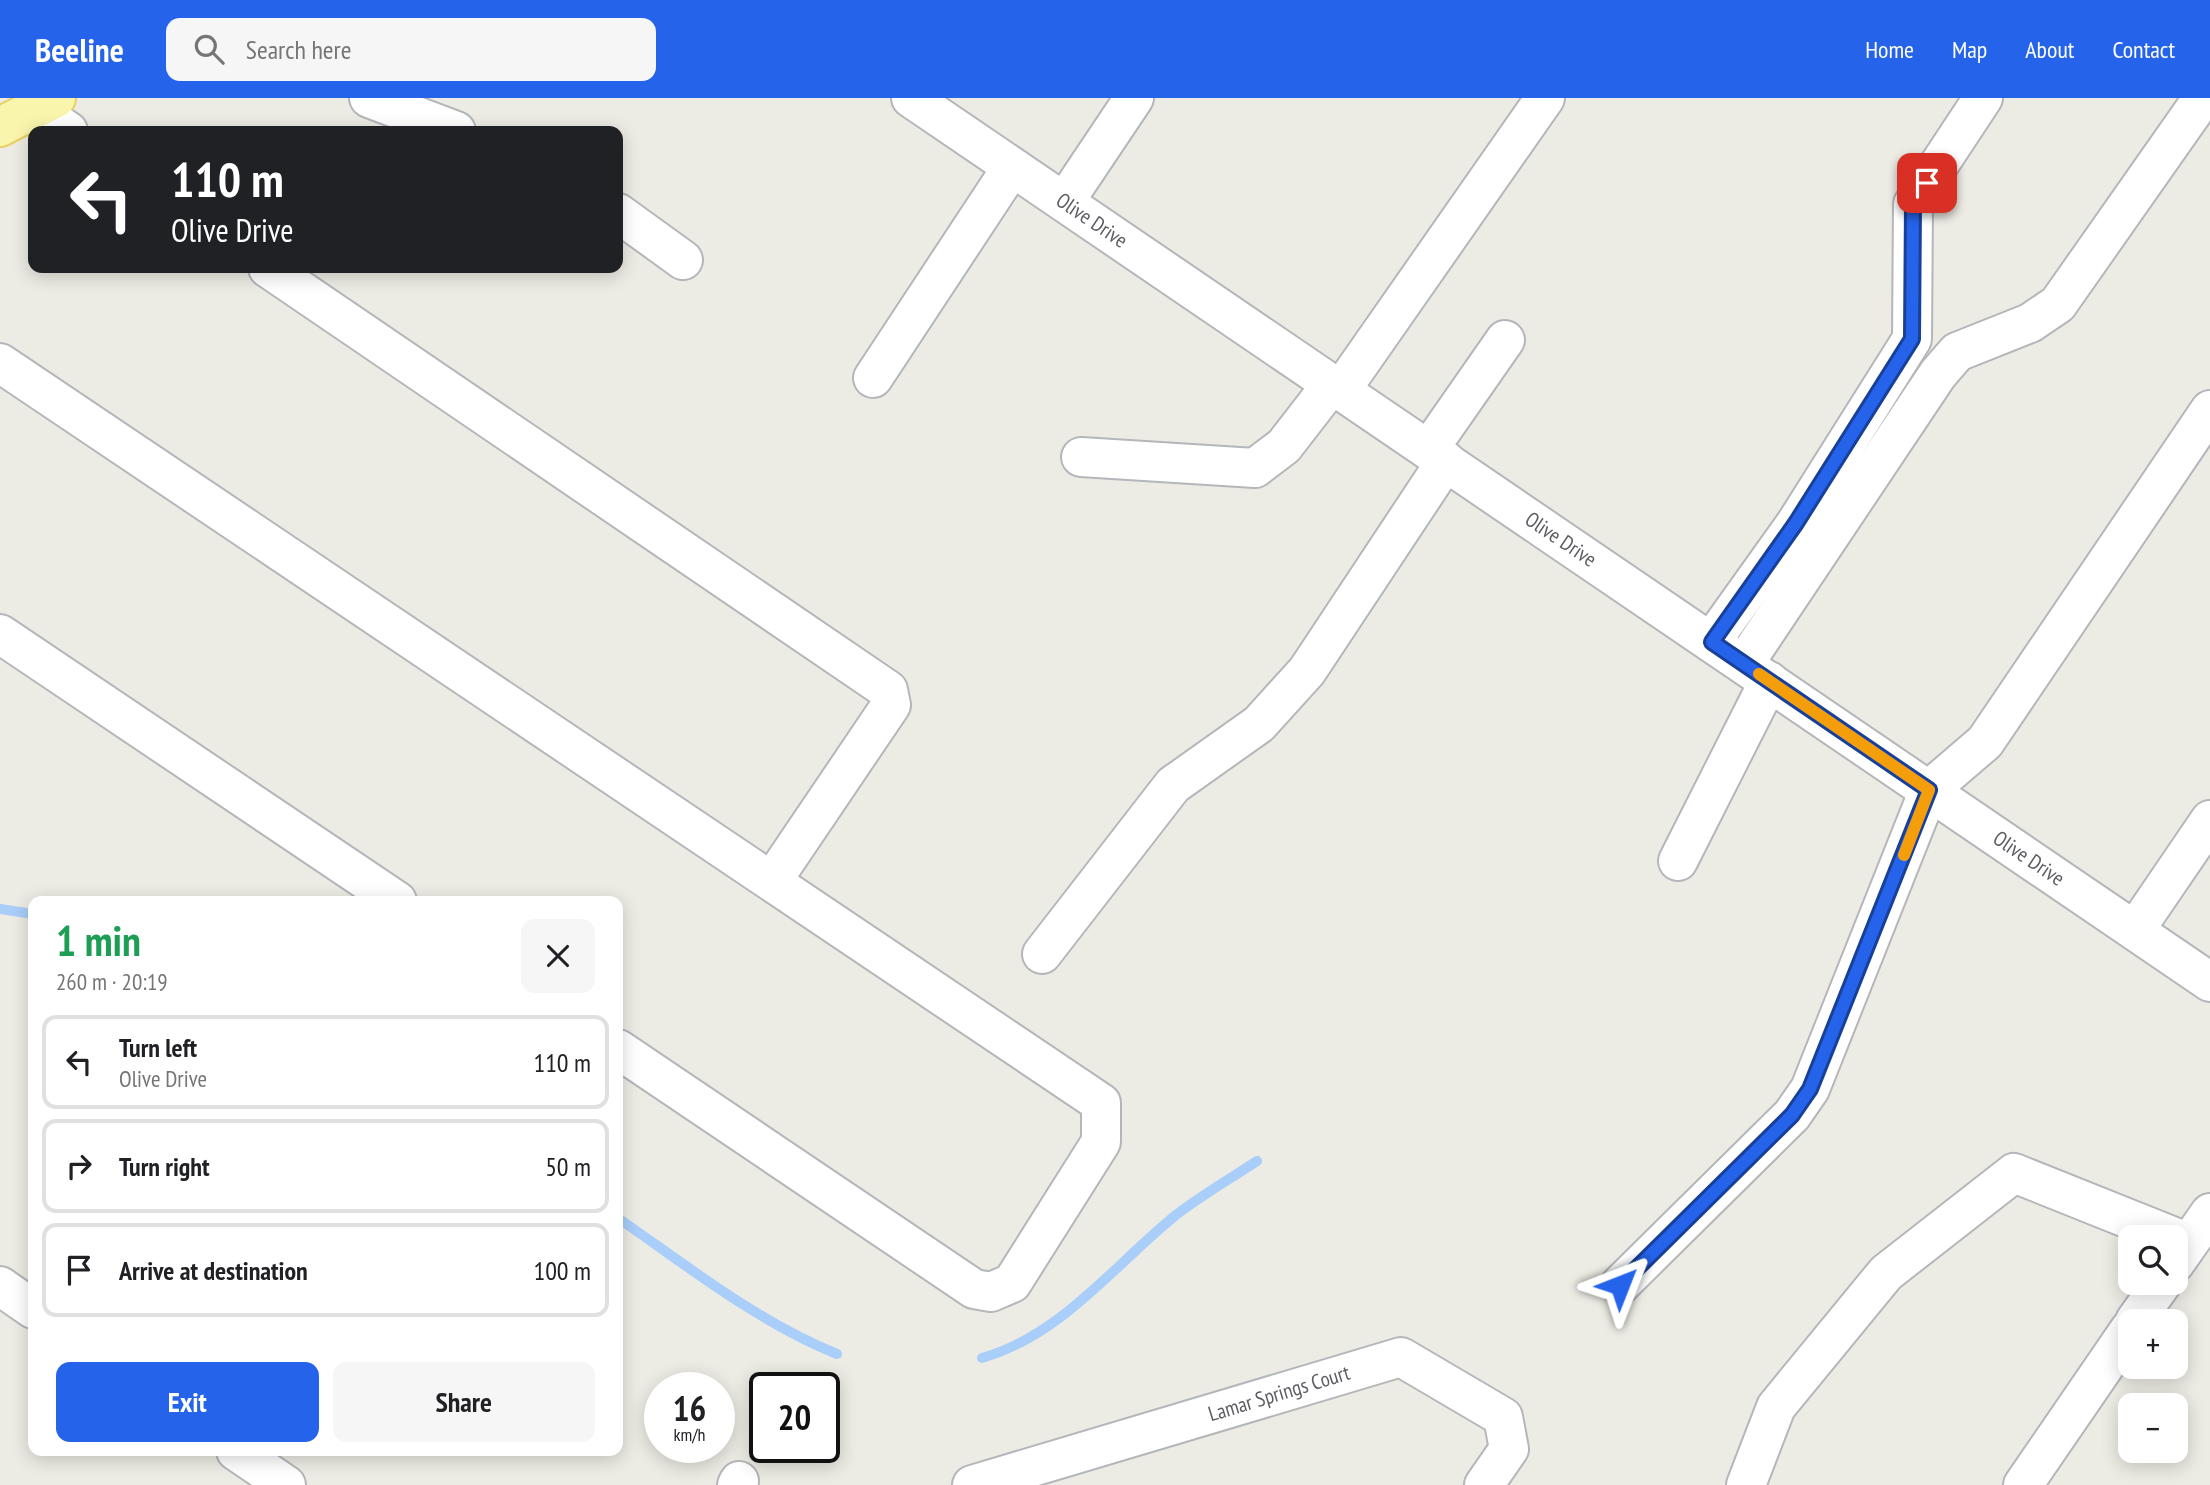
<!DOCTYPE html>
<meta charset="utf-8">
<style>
:root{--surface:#fff;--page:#f6f6f6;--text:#202124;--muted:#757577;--line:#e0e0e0;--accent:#2563eb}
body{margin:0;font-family:"PT Sans Narrow",sans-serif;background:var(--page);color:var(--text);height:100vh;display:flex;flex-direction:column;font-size:26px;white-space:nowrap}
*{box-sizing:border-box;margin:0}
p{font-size:23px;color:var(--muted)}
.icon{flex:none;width:38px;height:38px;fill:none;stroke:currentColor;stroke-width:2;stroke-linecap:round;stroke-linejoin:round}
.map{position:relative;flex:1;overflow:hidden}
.drawer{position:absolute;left:28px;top:798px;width:595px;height:560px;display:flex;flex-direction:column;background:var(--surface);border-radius:14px;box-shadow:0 4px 18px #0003}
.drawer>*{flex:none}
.guide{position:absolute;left:28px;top:28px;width:595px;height:147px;border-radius:14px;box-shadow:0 4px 18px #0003;background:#202124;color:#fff;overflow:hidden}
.fabs{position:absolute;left:2118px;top:1127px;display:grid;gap:14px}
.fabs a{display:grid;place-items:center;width:70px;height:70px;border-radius:14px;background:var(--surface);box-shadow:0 4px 18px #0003;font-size:35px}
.speed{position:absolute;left:644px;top:1274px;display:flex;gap:14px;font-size:35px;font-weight:700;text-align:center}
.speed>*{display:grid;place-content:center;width:91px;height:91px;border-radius:50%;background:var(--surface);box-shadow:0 4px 18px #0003;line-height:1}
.speed small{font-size:18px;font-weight:400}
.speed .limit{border:4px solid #111;border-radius:10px;background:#fff;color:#111}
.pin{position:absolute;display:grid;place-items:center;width:60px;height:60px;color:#fff;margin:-30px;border-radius:14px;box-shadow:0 4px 10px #0006}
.me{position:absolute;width:77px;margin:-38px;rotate:45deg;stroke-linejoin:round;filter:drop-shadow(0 0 5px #0008)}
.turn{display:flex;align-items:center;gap:24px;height:147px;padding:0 28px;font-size:32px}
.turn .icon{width:91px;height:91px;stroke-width:2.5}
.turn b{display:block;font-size:49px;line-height:60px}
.round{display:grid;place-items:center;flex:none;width:74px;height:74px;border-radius:14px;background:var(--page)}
.head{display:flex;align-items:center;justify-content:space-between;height:119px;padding:0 28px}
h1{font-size:42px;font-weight:700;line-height:52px;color:#1e9e55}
.button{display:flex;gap:14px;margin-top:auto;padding:14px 28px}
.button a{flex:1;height:80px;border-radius:14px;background:var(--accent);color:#fff;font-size:28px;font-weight:700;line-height:80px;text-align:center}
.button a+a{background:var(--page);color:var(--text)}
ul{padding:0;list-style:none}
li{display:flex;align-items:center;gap:21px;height:94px;margin:0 14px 10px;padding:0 14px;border:4px solid var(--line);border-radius:14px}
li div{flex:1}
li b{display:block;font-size:26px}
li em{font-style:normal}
header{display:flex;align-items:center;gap:42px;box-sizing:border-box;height:98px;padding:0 35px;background:var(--accent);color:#fff}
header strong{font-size:33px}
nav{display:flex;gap:38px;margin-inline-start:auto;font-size:24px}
.search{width:490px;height:63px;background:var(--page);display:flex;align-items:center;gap:18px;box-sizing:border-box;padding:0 24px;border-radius:14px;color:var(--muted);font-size:26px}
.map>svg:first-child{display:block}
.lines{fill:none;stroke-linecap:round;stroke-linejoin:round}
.stream{stroke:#a8cef9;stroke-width:10}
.minor-casing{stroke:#b4b6ba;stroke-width:42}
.major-casing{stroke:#e8d063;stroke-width:42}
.minor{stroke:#fff;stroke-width:38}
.major{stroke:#f9f5ad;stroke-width:38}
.route-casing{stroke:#184099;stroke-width:18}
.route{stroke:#2563eb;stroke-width:12}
.slow{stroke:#f59e0b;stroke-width:12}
.labels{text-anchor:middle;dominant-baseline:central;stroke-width:5;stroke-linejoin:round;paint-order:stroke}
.street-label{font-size:21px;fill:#5c5e63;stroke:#fff}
</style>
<header>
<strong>Beeline</strong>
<div class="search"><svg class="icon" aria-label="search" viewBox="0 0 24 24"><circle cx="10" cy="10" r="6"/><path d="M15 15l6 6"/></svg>Search here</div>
<nav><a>Home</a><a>Map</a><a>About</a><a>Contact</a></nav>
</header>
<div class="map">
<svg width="2210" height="1387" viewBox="0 0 2210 1387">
<rect width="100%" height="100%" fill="#edece4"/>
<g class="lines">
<g class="stream">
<path d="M0,811L33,816"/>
<path d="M618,1120C687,1168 758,1224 837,1256"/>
<path d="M982,1260C1062,1237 1114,1167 1176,1117C1202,1097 1230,1081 1257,1063"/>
</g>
<defs>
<g id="minor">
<path d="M369,0L456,33"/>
<path d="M911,0L2210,884"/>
<path d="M35,11L68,33"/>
<path d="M1065,103L1134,0"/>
<path d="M618,115L683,162"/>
<path d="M268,170L888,592L891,607L772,783"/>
<path d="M0,265L1101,1005V1044L1012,1185L991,1194L974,1191L618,951"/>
<path d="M873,280L1012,69"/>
<path d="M1341,292L1545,0"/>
<path d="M1429,351L1505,242"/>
<path d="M1081,359L1255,370L1284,348L1332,286"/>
<path d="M0,536L397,803"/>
<path d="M1711,544L1796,425L1912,241L1913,106L1983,0"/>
<path d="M1744,566L1938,276L1957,254L2030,225L2058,206L2197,8"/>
<path d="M1678,763L1769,583"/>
<path d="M2135,832L2210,722"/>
<path d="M1042,856L1173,687L1259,626L1307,573L1446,363"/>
<path d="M2175,1165L2210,1115"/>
<path d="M1620,1187L1792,1017L1810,991L1929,692L1985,644L2210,312"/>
<path d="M0,1188L33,1211"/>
<path d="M2135,1223L2162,1185"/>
<path d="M236,1353L286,1387"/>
<path d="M737,1387L739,1383"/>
<path d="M972,1387L1401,1259L1503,1319L1509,1351L1484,1387"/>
<path d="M1746,1387L1776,1309L1886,1175L2014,1075L2174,1139"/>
<path d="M2023,1387L2130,1231"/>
</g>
<path id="major" d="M0,29L56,0"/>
</defs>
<use href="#minor" class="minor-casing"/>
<use href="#major" class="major-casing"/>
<use href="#minor" class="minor"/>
<use href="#major" class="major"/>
</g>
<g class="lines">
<defs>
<path id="route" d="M1620,1187L1792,1017L1810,991L1929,692L1712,544L1796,425L1912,241L1913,106L1927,85"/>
</defs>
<use href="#route" class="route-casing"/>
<use href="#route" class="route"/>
<path class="slow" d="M1759,576L1929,692L1904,757"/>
</g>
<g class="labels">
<g class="street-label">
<text transform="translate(1092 122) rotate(34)">Olive Drive</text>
<text transform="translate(1561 441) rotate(34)">Olive Drive</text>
<text transform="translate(2029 760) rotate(34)">Olive Drive</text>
<text transform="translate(1279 1295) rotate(-17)">Lamar Springs Court</text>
</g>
</g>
</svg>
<div class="fabs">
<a><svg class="icon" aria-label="search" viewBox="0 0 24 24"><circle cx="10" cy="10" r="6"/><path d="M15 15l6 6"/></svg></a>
<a>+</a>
<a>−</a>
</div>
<div class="speed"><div>16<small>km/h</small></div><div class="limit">20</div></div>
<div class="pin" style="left:1927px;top:85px;background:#d93025"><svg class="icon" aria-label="arrive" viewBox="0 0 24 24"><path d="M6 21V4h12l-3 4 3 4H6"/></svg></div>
<svg class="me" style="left:1620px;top:1187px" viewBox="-20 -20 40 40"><path d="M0-17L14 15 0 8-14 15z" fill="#2563eb" stroke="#fff" stroke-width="4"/></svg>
<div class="guide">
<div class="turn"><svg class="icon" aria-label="left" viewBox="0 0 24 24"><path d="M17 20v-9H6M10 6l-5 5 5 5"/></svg><div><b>110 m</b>Olive Drive</div></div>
</div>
<section class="drawer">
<div class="head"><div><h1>1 min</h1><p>260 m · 20:19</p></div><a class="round"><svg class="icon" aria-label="close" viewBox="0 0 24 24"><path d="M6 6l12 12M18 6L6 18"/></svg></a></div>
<ul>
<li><svg class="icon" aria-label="left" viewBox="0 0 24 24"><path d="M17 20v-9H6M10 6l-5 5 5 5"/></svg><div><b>Turn left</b><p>Olive Drive</p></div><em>110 m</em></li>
<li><svg class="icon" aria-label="right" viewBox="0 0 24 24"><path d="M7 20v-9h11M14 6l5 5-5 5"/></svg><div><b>Turn right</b></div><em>50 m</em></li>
<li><svg class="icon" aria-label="arrive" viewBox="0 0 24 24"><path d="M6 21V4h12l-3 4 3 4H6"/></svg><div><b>Arrive at destination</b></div><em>100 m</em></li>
</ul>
<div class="button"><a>Exit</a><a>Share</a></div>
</section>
</div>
